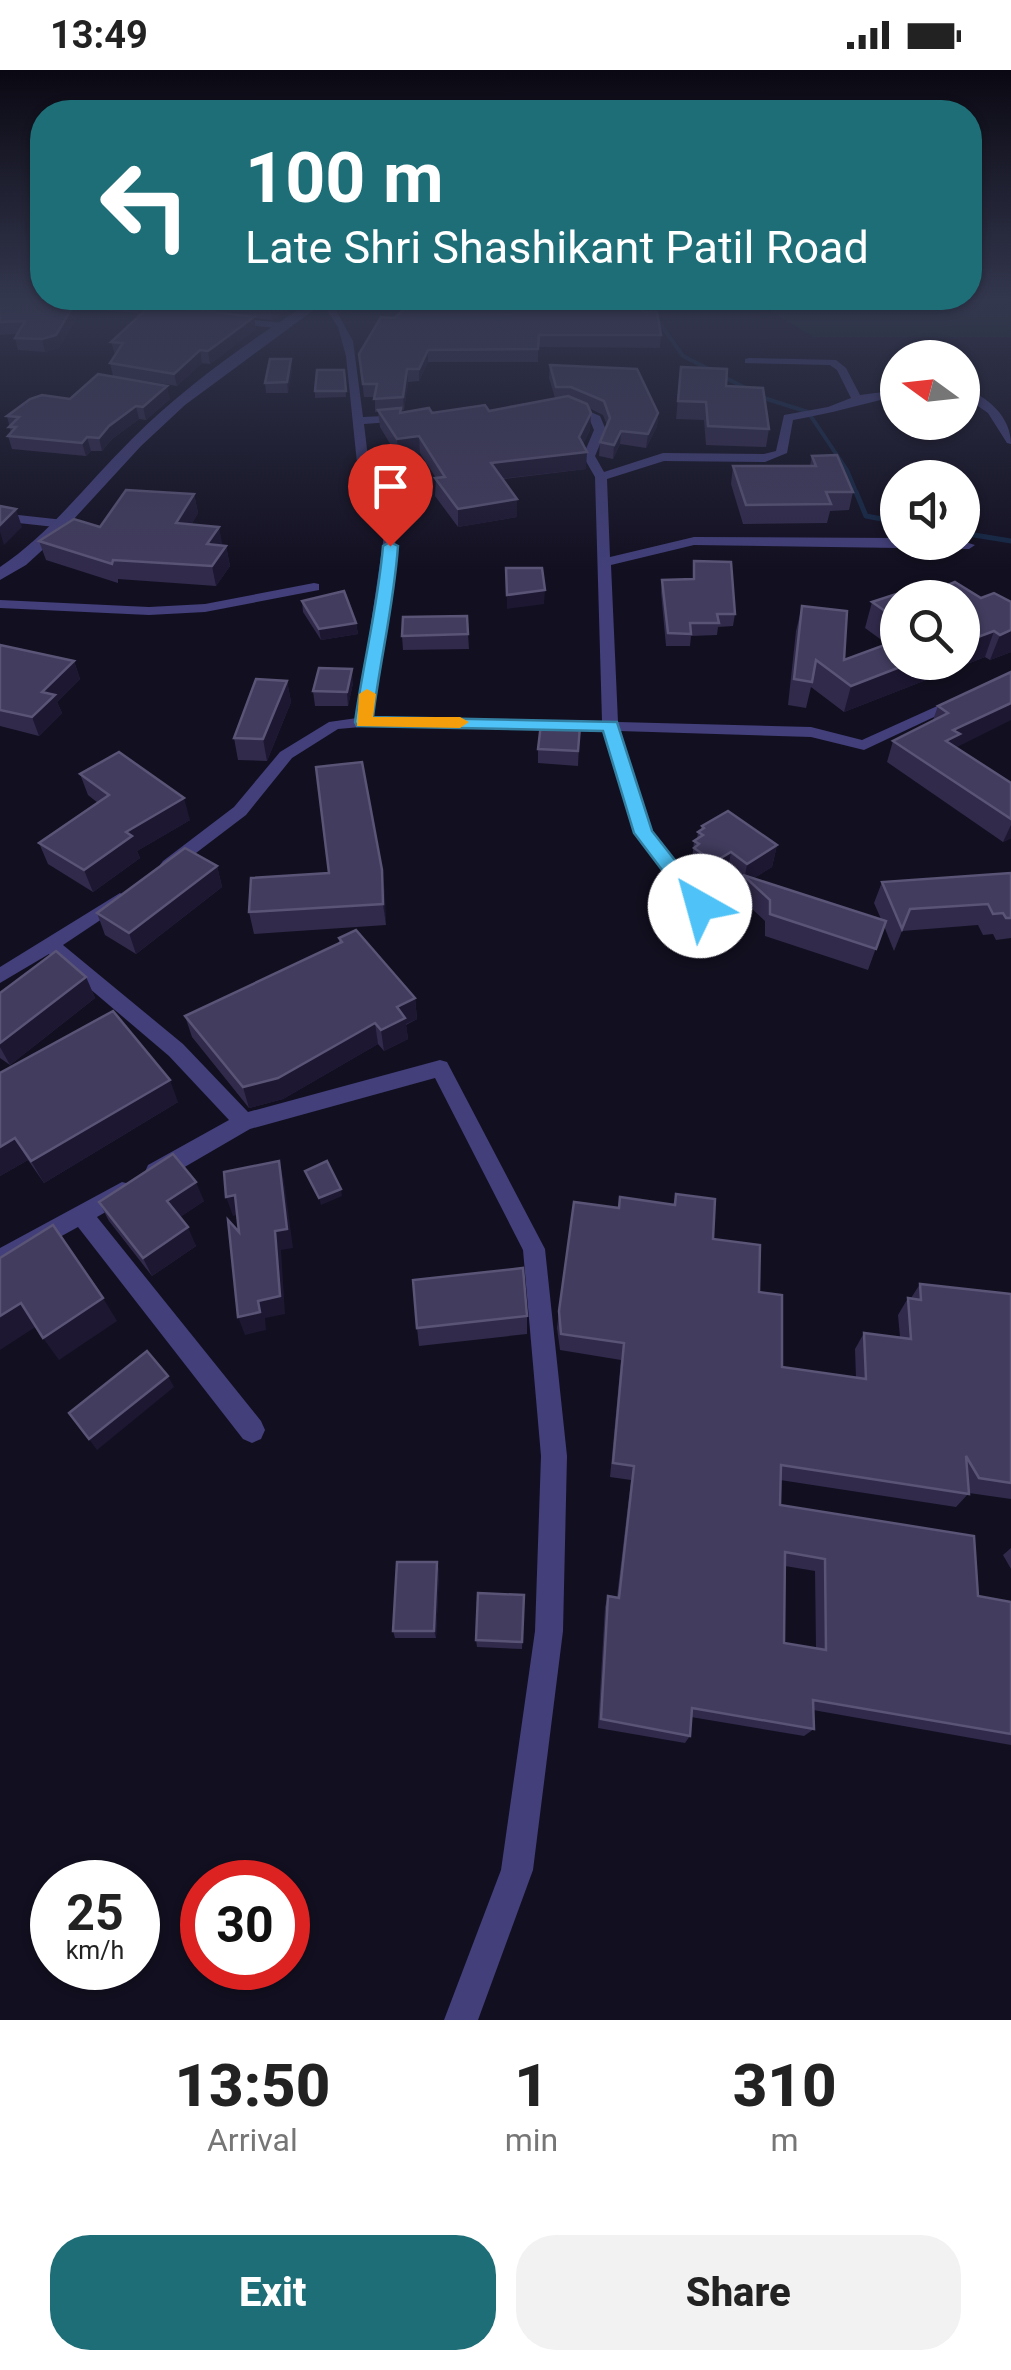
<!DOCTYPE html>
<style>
:root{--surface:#fff;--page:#f2f2f2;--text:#222;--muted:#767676;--accent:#1e6e77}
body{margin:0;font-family:Roboto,sans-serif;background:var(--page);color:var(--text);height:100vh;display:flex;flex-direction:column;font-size:38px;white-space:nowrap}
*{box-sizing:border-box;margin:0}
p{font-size:32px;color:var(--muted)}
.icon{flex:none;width:55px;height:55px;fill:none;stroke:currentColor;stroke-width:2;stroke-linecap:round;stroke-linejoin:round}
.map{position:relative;height:1950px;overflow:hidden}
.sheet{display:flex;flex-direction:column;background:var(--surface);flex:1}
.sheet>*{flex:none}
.guide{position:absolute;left:30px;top:30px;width:952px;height:210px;border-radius:40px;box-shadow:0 2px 8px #0004;background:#1e6e77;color:#fff;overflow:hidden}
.needle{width:65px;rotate:285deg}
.fabs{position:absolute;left:880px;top:270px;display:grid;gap:20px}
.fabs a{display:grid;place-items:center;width:100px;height:100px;border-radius:50%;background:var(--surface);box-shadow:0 2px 8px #0004;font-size:50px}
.speed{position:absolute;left:30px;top:1790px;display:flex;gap:20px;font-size:50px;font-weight:700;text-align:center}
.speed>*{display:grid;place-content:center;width:130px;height:130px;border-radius:50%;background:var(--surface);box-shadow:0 2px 8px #0004;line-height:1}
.speed small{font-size:25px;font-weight:400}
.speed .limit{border:15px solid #d22;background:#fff;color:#111}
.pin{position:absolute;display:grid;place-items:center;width:85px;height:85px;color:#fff;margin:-102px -42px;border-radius:50% 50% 50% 0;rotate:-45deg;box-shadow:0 0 10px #0007}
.pin .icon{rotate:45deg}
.me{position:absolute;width:110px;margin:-55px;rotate:322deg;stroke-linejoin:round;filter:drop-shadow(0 0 8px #0008)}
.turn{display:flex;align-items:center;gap:35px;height:210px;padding:0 50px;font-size:45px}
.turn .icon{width:130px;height:130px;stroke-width:2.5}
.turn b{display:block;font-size:70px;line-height:85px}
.eta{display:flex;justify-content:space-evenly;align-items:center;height:170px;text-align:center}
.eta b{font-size:60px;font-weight:800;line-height:70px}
.primary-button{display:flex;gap:20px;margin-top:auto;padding:20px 50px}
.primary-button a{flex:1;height:115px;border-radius:40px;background:var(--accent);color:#fff;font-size:40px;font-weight:800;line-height:115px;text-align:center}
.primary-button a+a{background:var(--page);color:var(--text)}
.status{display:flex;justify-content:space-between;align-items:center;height:70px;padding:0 50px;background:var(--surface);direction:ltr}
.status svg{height:28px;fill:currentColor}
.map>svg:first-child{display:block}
.green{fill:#132928}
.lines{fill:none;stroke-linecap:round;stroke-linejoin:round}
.stream-far1{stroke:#152744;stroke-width:4}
.stream{stroke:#152744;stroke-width:5}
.minor{fill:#423f7a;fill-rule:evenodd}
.tertiary{fill:#423f7a;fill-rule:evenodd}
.wall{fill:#312a4b;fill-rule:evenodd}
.shaded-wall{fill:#1d1732}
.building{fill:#423c5e;stroke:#5a5476;stroke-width:2.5;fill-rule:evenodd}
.route{fill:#4fc3f7;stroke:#337fa1;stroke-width:2.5}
.slow{fill:#f59e0b}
</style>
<div class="status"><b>13:49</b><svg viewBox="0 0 49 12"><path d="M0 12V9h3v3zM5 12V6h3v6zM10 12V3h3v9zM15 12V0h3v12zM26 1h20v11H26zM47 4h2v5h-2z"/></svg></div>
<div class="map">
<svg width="1011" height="1950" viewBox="0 0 1011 1950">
<rect width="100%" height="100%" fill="#120f20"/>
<path class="green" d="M749,228H1011V267H813Z"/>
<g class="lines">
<path class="stream-far1" d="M642,228L683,286L767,329L808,342L847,400L857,424"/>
<g class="stream">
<path d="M856,422L866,446L898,452"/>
<path d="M962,463L1011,471"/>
</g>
<g class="minor">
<path d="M80,228H90L86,233L166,242L161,245L80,238L75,235Z"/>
<path d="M319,228H329L353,271L363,347L405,345L411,348L405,351L364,354L372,421L398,452L372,647L602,651L595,407L583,386L594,360L589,348L562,336L572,334L600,346L606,360L595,386L604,402L663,383L764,384L776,381L784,345L828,337L851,328L837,300L830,295L745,293V289L749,288L836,290L846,298L860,325L898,320V326C862,334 829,344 793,350L787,383L765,392L664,391L607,409L610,487L694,467L898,468V472L962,471L975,475L969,479L694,475L611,495L618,652L811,657L862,670L955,628L960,626L968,631L864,680L811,667L619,661L651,762L706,832L709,836L706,840H694L634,763L604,661L384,655L338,659L292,688L246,745L175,799H163L160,795L163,791L234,737L280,682L329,652L357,648L386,452L360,422L346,286L338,257Z"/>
<path d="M229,247L282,253L287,256L282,259L226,252Z"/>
<path d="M962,318C988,326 1011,347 1011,374L1007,373L988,343L962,325Z"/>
<path d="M0,443L64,450L70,454L64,458L0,451Z"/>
<path d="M314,513L319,514V520L205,542L149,545L0,538V530L149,537L205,534Z"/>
<path d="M120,823L129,829L126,833L63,875L183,974L248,1042L440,990L447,992L545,1179L567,1386L563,1561L533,1800L478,1950H444L501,1800L535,1561L541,1386L523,1180L435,1008L250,1059L164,1109L156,1111L148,1109L145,1102L148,1095L229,1050L169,986L49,884L0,913V897Z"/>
<path d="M122,1112L130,1114L133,1121L130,1128L97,1147L261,1351L265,1360L261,1369L252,1373L243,1369L78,1157L0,1200V1178Z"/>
</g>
<path class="tertiary" d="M316,228H330L185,335L141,376L61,463L26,495L0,510V497C52,462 88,412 132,369C187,314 251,270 316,228Z"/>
</g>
<g class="wall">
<path d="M0,228L76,229L80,242L59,278L45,282L18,280L15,268L17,264L0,265Z"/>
<path d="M109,228H293L294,236L272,250L254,248L256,259L210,294L202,293L177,316L113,306L110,293L115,285L111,272L138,247L135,236L192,239Z"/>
<path d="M631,230L643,242L661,265L660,278L538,277V292H428L419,311L408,312L404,340L401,341V342L489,341L555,328L549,308L550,295L658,343L657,356L646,378L620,374L613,389L599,386L600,372L607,355L603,345L589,338L590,360L583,374L586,399L503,409L517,447L458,457L435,426L436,408L420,383L398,387L380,357L378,342H375V327H364L359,284L394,248Z"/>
<path d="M681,297L726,316L769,359L766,377L706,375L704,350L676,349Z"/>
<path d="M292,299L288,323H266L265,313Z"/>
<path d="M344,300L346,327L315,328V321Z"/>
<path d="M70,329H170L146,350L139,349L112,369L102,381H91L86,386L12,379L8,366L11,363L7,346Z"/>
<path d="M812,386L853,422L849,440L830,441L827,453L743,454L731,414L733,396H810Z"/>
<path d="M194,424L198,443L191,455L223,476H226L230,496L216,516L118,509V513L46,490L39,471L100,457Z"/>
<path d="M694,491L735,544L733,556L718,557L717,565L691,566L690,576H666L661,522L662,510L693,509Z"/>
<path d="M898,528V592L981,528L1011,532V582L990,590L985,587L844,642L811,617L806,638L788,635L796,561L802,536L844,590L887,574L865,558L872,532Z"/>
<path d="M302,531L356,553L358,564L321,570L303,542Z"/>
<path d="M467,546L469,579L403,580L402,566Z"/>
<path d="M0,575L74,591L80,609L57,632L62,643L39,666L0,656Z"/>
<path d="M1011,602L956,677L1011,713V768L1003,772L887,692L893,671L933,650L938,636Z"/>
<path d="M287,611L291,632L267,691L238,690L234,668Z"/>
<path d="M353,613L348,636H315L313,621Z"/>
<path d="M580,656L578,696L538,693V679Z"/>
<path d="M80,704L190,750L137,781L140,788L93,822L48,794L39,773L98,733L88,725Z"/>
<path d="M702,756L777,775L772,797L754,808L881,849L874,833L882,812L1011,803V868L996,870L993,864L983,865L978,855L902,861L894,881L884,856L868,900L765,866V851L738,826L741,814L727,804L710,814L691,799L694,771L697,769L698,762L701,760Z"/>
<path d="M217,796L222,817L136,884L105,865L97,843Z"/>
<path d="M382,800L386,855L254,864L249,842Z"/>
<path d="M339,868L415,928L417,949L406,955L408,969L384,981L378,974L283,1029L249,1038L192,967L185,946L339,873Z"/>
<path d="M86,907L95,928L10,995L0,988V923Z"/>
<path d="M0,1003L178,1032L44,1113L28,1090L0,1106Z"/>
<path d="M676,1124L759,1222L782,1297L856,1308L855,1279L864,1263L900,1267L898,1245L908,1228H911L920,1214L1011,1224V1429L969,1423L956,1437L780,1410V1435L978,1526L1011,1532V1675L813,1640L814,1659L804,1666L691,1647L690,1666L685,1673L598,1658L605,1537L608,1526L617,1527L631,1410L610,1407L621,1290L560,1280L557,1258L559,1241L619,1138L673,1135ZM785,1496L815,1501L816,1578L784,1573Z"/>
<path d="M204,1131L180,1147L196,1176L152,1206L109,1151L99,1132Z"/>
<path d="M527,1246V1264L419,1276L417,1258Z"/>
<path d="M1011,1478V1499L1003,1485Z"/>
<path d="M437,1492L439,1501L436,1568H395L393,1561Z"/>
<path d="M524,1525L522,1579L477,1577L476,1570Z"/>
</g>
<g class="shaded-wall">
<path d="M286,228H293L294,236L272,250L270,238Z"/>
<path d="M77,230L80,242L59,278L45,282L42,269Z"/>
<path d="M254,247L256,259L210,294L208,281Z"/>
<path d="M200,280L202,293L177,316L174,304Z"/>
<path d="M428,280V292L419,311V299Z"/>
<path d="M291,289L292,299L288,323L287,312Z"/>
<path d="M407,299L408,312L404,340L403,327Z"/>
<path d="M167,316L170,329L146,350L143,337Z"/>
<path d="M136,336L139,349L112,369L102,381L99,368L109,356Z"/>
<path d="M591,343L590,360L579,382H587L586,399L491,410V393L579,367Z"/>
<path d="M658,343L657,356L646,378L648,364Z"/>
<path d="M621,361L620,374L613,389L614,375Z"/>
<path d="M419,366L420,383L398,387L397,369Z"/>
<path d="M87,367L91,381L86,386L82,373Z"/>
<path d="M194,424L198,443L181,472L176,453Z"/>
<path d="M517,429V447L458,457V439Z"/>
<path d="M16,439L22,457L4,475L0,462V455Z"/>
<path d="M219,457L223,477L207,474Z"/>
<path d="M226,476L230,496L216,516L212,496Z"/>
<path d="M545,520L544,534L507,539V525Z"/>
<path d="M356,553L358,564L321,570L319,559Z"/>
<path d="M1011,560V582L990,590L1000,565Z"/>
<path d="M994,561L985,587L844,642L851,616L913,592H962V573Z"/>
<path d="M74,591L80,609L57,632L62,643L39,666L32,647L42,622Z"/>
<path d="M352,599L353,613L348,636L347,622Z"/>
<path d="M287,611L291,632L267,691L263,669Z"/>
<path d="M1011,633V650L955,678L946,671L953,660Z"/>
<path d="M184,728L190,750L137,781L140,788L93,822L84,800L126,762Z"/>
<path d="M1011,755V768L1003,772Z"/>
<path d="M777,775L772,797L750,811L745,806L747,794Z"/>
<path d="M731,782L727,804L710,814L714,792Z"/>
<path d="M217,796L222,817L136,884L129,863Z"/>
<path d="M382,800L385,821L386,855L383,834Z"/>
<path d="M86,907L95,928L10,995L0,977V973Z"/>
<path d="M415,928L417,949L406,954L408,969L384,981L381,960L397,937Z"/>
<path d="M375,953L378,974L283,1029L249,1038L243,1017Z"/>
<path d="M170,1010L178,1032L44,1113L31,1091Z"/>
<path d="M15,1068L28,1090L0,1106V1077Z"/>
<path d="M279,1091L284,1111L293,1178L281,1180L285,1244L265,1248L266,1260L245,1265L238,1247L258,1231L275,1161Z"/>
<path d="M196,1112L204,1131L176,1150L167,1131Z"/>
<path d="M341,1119L342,1126L321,1135L319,1128Z"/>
<path d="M235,1125L241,1144L233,1146L226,1127Z"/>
<path d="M188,1157L196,1176L152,1206L143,1188Z"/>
<path d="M103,1228L117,1251L59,1290L43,1268Z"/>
<path d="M21,1233L37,1256L0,1280V1246Z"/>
<path d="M168,1306L174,1317L97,1380L89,1369Z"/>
<path d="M437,1492L439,1501L436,1568L434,1561Z"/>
</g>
<g class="building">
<path d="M0,228H75L77,230L56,265L42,269L15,268L25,251L0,252Z"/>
<path d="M197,228H286L270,238Z"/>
<path d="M434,228L520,238V228H630L631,230L641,231L643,242H657L661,265H539L538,279L428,280L419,299H407L403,327L374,329L377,314H363L359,284L381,247L394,248L407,237L428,234Z"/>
<path d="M140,233L254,247L208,281L200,280L174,304L110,293L123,273L111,272L148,238L135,236Z"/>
<path d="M270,289H291L287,312L265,313Z"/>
<path d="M550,295L637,299L658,343L648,364L621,361L614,375L600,372L610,348L604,331L571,317H556Z"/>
<path d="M681,297L727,299L726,316L763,318L769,359L708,356L706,332L678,331Z"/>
<path d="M317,300H344L346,321H315Z"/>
<path d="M98,304L167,316L143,337L136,336L109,356L99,368L87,367L82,373L8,366L16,357H9L19,347L7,346L30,329L42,325L70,329Z"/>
<path d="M568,326L587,334L591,343L579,367L587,382L491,393L517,429L458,439L435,408L445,407L419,366L397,369L378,340L401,338L400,343L429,338L432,343L485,335L489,341Z"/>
<path d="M837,385L853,422H826L831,434L746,435L733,396H816L812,386Z"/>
<path d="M126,420L194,424L176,453L219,457L207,474L226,476L212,496L113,490L112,494L39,471L74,449L100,457Z"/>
<path d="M0,436L16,439L0,455Z"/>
<path d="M694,491L731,492L735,544H717L719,553H690L691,564L668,563L662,510L694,509Z"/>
<path d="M506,498H542L545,520L507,525Z"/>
<path d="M955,512L981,528L994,523L1011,532V560L1000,565L994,561L962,573V528H916Z"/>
<path d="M344,521L356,553L319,559L302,531Z"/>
<path d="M899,523L907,528H898V550L872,532Z"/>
<path d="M802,536L847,541L844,590L898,570V592H913L851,616L816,590L812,612L794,609Z"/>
<path d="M467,546L468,564L402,566L403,547Z"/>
<path d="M0,575L74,591L42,622L55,625L32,647L0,640Z"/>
<path d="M319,598L352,599L347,622L313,621Z"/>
<path d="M1011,602V633L953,660L960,664L946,671L1011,713V749L893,671L948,643L938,636Z"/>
<path d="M256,609L287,611L263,669L234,668Z"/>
<path d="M541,654L580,656L578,681L538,679Z"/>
<path d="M119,682L184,728L126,762L132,766L84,800L39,773L109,725L80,704Z"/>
<path d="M362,692L382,800L383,834L249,842L251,808L329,803L316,697Z"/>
<path d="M728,741L777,775L747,794L731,782L714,792L694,778L699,774L694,771L703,765L698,762L704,758L702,756Z"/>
<path d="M185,778L217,796L129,863L97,843Z"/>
<path d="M1011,803V848H1006L1003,843L993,844L988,834L910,839L902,859L882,812Z"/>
<path d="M743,805L886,851L876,879L770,844V830Z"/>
<path d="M356,860L415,928L397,937L405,948L381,960L375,953L278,1008L243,1017L185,946L342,872L339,868Z"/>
<path d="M56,881L86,907L0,973V923Z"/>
<path d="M113,941L170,1010L31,1091L15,1068L0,1077V1003Z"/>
<path d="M173,1084L196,1112L167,1131L188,1157L143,1188L99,1132Z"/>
<path d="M279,1091L287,1159L275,1161L280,1226L258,1231L260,1242L238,1247L228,1150L239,1162L235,1125L226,1127L224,1102Z"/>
<path d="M327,1091L341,1119L319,1128L305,1101Z"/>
<path d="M676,1124L715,1129L713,1169L760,1175L759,1222L782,1225V1297L866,1309L864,1263L911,1269L908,1228L921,1230L920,1214L1011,1224V1413L979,1408L966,1386L969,1424L781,1395L780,1435L974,1466L978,1526L1011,1532V1664L813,1630L814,1659L692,1638L690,1666L601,1649L608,1526L619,1528L634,1396L613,1393L624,1273L561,1264L559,1241L574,1132L619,1138L620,1127L675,1135ZM785,1482L825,1489L826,1580L784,1573Z"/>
<path d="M53,1155L103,1228L43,1268L21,1233L0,1246V1188Z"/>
<path d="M523,1198L527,1246L417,1258L413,1210Z"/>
<path d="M147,1281L168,1306L89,1369L69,1343Z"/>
<path d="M397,1492H437L434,1561H393Z"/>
<path d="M478,1523L524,1525L522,1572L476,1570Z"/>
</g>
<linearGradient id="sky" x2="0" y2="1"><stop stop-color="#0a0812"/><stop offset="0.46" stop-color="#33374e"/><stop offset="1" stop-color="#33374e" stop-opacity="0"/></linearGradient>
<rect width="1011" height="501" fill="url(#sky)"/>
<path class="route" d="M390,472L398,476C394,534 380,590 373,647L617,652L652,761L707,831L710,836L707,841H693L634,763L603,661L357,656L355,652C363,593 378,536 383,476Z"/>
<path class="slow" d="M367,619L376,624L373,647H460L469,652L460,658L357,656L359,624Z"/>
</svg>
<div class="fabs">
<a><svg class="needle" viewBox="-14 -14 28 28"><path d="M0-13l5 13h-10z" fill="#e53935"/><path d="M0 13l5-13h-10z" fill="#767676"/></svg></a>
<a><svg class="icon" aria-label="sound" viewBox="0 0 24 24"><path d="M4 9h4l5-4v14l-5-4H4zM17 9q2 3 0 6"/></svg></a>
<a><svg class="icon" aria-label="search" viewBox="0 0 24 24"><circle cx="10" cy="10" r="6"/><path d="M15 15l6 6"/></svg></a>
</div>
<div class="speed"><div>25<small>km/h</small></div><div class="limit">30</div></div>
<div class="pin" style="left:390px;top:476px;background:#d93025"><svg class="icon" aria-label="arrive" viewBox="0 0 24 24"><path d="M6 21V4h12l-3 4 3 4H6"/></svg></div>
<svg class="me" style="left:700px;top:836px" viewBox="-20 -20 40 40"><circle r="19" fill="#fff"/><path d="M0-13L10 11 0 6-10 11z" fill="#4fc3f7"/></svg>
<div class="guide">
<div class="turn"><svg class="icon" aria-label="left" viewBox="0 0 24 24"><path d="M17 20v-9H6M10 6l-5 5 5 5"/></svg><div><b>100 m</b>Late Shri Shashikant Patil Road</div></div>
</div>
</div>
<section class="sheet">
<div class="eta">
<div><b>13:50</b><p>Arrival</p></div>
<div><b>1</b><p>min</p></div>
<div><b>310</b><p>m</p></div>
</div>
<div class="primary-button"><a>Exit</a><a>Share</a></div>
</section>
